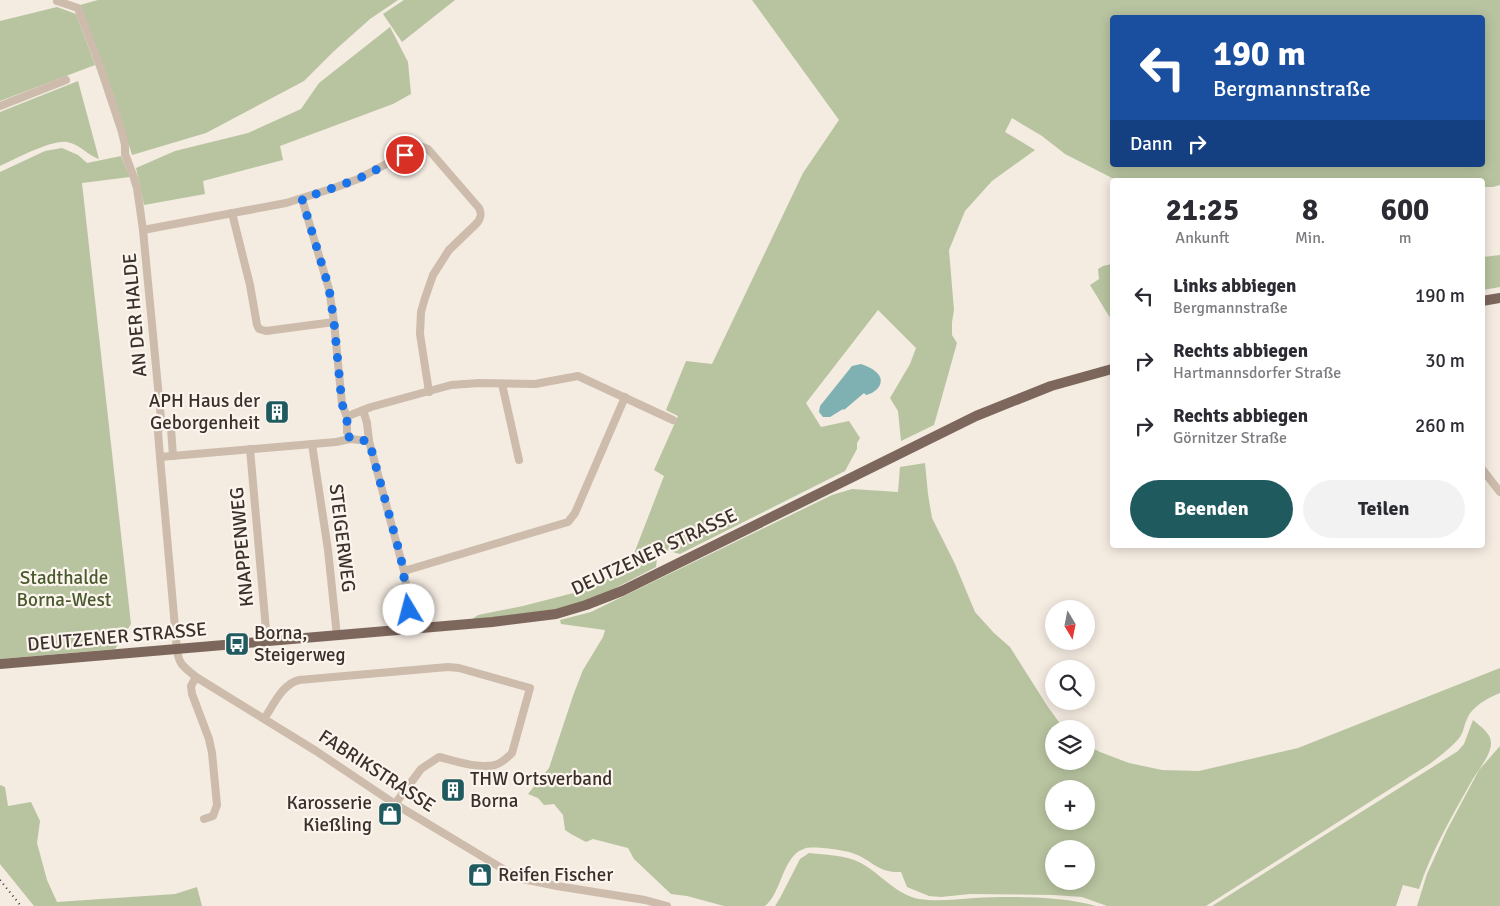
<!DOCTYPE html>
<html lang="de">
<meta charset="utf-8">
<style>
:root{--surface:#fff;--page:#f2f2f3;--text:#2b2b33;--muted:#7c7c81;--accent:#1f5a5e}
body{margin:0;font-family:Signika,sans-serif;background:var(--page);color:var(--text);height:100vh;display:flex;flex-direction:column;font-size:19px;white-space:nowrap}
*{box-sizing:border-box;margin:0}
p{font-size:16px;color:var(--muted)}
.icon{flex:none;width:28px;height:28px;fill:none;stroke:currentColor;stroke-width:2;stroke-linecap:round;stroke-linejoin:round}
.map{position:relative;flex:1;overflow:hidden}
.sheet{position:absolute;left:1110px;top:178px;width:375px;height:370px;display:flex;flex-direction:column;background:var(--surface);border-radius:5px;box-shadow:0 2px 12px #0003}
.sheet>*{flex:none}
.top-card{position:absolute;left:1110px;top:15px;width:375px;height:152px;border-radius:5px;box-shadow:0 2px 12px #0003;background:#1a4fa0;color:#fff;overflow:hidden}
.needle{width:32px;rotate:170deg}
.buttons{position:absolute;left:1045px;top:600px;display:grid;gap:10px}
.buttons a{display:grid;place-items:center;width:50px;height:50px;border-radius:50%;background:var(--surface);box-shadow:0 2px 12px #0003;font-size:25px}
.pin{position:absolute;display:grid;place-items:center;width:42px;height:42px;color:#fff;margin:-21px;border:2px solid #fff;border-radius:50%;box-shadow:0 1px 5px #0007}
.me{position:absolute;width:55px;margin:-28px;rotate:352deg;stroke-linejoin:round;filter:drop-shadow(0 0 4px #0008)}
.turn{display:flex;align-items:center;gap:18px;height:105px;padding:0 20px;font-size:22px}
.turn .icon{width:65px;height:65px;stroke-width:2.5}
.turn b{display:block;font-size:35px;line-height:42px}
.then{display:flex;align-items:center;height:48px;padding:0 20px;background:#0003;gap:10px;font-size:19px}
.eta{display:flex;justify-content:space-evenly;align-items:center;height:85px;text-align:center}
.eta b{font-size:30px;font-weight:700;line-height:35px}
.action{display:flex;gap:10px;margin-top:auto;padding:10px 20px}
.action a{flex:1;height:58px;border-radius:30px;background:var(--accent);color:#fff;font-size:20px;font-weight:700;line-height:58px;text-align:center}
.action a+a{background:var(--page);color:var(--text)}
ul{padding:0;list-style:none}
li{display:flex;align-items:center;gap:15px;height:65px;padding:0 20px}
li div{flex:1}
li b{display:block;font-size:19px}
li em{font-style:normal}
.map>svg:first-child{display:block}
.green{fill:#b8c4a0;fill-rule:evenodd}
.water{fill:#7fb0b2}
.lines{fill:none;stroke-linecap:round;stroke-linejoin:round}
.minor{stroke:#cdbbac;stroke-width:8}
.major{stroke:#7d675c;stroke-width:10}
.rail{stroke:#3b302b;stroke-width:2;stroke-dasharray:1 4;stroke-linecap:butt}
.route{stroke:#1a73e8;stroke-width:9;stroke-dasharray:0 16.2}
.labels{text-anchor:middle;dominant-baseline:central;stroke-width:4.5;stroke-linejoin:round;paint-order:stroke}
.street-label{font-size:19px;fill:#3b302b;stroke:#fbf5ee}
.poi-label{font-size:19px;fill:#3b302b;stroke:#fbf5ee;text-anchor:start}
.park-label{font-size:19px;fill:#4a5a2e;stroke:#fbf5ee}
</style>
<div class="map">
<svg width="1500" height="906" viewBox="0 0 1500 906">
<rect width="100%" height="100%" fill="#f4ebe1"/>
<g class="green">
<path d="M98,0H398L370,19L333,52L304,81L206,133L132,155L113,93L80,5Z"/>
<path d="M404,0H455L402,42L383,14Z"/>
<path d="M752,0H1500V185L1493,187H1483L1482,180H1116L1065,154L1042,136L1012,118L1005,132L1035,150L992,181L965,211L949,250L954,310L952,322V335L957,343L934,425L901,441L898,411L890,398L910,364L916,348L878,310L806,403L821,427L849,421L860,438L857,443V449L845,471L680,554L658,548L656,567L600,596L568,608L471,620L478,615L523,606L585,590L624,571L635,551L664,476L654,470L678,416L666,410L686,361L712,364L803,173L839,120ZM1112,18H1482V165H1112Z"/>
<path d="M57,7L76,14L95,65L0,101V21Z"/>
<path d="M390,27L408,62L411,94L393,104L280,146L283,160L203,181L205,194L144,205L136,168L175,151L248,133L301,109L319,83Z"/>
<path d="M78,81L99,159C87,155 80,144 67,142C50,140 16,159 0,166V112Z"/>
<path d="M62,148L78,155L87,163L121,156L130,177L82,183L131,624L115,649L0,659V172L45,151Z"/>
<path d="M1500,255V287L1483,290V257Z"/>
<path d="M1112,264V321L1090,285L1099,279L1098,269L1103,266Z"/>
<path d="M925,463L928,494L932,518L955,564L975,612L994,633L1010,647L1046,704L1061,725L1066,729H1054V761H1086V745L1100,752L1129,763L1162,770L1199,771L1298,748L1500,668V693C1488,698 1472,706 1467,719C1464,725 1464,731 1460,737C1452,747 1441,755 1431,763L1206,906H1107L1082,897L1053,895L970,894L941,897L929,896L907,887L901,872C876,873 872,859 852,853C845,850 813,846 806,848C805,848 800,851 799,851C781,864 781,893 765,906H724L687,896L671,894L634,859L628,848L593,839L586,842L571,834L565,830L563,815L554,804L544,805L538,798L528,794L549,768L574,693L583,670L603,637L605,630L561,624L560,620L591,612L832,495L852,489L898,492L900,467ZM1054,789H1086V821H1054ZM1054,849H1086V881H1054Z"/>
<path d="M1473,720C1480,726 1492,734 1491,744C1490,758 1476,772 1470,784C1451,818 1431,852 1419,889L1403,885L1396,906H1212L1458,751L1464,744Z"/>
<path d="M1500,746V906H1417L1427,874L1447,830L1479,770Z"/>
<path d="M0,785L5,787L8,806L31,802L40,821L37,843L47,880L57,902L175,894L197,887L202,906H34L0,864Z"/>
<path d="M809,853C827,855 845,855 861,863C881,874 895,894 919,899C938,902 956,899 975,898C1010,896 1063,896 1096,906H775L780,898L800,859Z"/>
</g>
<path class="water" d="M861,364C866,366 872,368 876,372C887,381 877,393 866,395L864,393L844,410L843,409L830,417H823L819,412L820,406L852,366Z"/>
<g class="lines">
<g class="minor">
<path d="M57,1L78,8L101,69L122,132L125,145V154L133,175L137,188L143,230L161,419L158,432L160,457L177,650C179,665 184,667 196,677L316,751L395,804L518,878L557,886L645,900L667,906"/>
<path d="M0,106L66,80"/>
<path d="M302,199L329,289L334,322L342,404L347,417V432L350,439L369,441"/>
<path d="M232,213L250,285L257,325L259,329L266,331L334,322"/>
<path d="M143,230L286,203L334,188L358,179L420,146L428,149L479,208C482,214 481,218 477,223L449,250L433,275L425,298L421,312L420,334L429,392"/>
<path d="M502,384L519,460"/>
<path d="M363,410L367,423L369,441L404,571L412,629"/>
<path d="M347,417L353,414L371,407L451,385L479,383L535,384L578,376L673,420"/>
<path d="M159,425L169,426L171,428L173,456"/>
<path d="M312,444L328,550L337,636"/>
<path d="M250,449L267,641"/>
<path d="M160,457L336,442L350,439"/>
<path d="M1482,469L1500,492"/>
<path d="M404,571L568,522L575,513L625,397"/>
<path d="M196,677L191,686L192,694L209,739L212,753L217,805L213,816L204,819"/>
<path d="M264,719C273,706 282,684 299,680L448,667L459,668L530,688L512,753C507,758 502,763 495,765C479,769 455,761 439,757L421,769L395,804"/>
</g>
<g class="major">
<path d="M1482,301L1500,298"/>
<path d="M0,664L492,622L556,614L586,605L622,591L976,416L1051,386L1112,369"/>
</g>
<path class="rail" d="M0,880L21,906"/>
</g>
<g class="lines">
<path class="route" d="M405,155L358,179L302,199L329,288L334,322L342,404L347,417V432L350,439L369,441L401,558L409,610"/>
</g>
<defs>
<symbol id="building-square" viewBox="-11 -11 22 22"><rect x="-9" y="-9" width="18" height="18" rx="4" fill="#1f5a5e" stroke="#fbf5ee"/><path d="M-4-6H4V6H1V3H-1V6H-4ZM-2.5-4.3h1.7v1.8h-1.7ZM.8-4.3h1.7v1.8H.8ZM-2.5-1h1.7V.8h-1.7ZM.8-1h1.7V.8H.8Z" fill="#fff"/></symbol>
<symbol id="bus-square" viewBox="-11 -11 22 22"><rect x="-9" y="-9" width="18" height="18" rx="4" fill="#1f5a5e" stroke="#fbf5ee"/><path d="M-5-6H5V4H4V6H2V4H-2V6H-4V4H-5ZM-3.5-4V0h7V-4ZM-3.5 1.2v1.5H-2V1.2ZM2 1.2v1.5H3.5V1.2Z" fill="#fff"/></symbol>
<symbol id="shop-square" viewBox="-11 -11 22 22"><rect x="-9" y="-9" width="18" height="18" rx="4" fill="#1f5a5e" stroke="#fbf5ee"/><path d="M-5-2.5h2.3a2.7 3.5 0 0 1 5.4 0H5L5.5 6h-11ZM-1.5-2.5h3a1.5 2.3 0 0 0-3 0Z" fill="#fff"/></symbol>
</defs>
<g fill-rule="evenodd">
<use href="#building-square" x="263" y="398" width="28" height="28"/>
<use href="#bus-square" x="223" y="630" width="28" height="28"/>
<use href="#building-square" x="439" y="776" width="28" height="28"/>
<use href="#shop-square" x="376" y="800" width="28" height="28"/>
<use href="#shop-square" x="466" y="861" width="28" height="28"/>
</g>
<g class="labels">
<g class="street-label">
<text transform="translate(135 315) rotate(-95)">AN DER HALDE</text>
<text transform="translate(342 538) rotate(83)">STEIGERWEG</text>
<text transform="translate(242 547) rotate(-95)">KNAPPENWEG</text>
<text transform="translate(654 552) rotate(-25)">DEUTZENER STRASSE</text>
<text transform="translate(117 637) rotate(-5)">DEUTZENER STRASSE</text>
<text transform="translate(377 771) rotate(33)">FABRIKSTRASSE</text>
</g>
<g class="poi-label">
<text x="260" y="401" text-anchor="end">APH Haus der<tspan x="260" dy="22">Geborgenheit</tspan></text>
<text x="254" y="633">Borna,<tspan x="254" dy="22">Steigerweg</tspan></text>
<text x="470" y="779">THW Ortsverband<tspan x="470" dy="22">Borna</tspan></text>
<text x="372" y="803" text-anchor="end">Karosserie<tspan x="372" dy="22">Kießling</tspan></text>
<text x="498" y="875">Reifen Fischer</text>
</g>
<g class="park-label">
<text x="64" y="578">Stadthalde<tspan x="64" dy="22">Borna-West</tspan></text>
</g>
</g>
</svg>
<div class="buttons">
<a><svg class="needle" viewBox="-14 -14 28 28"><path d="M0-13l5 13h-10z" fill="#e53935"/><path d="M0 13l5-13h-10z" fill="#7c7c81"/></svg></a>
<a><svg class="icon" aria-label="search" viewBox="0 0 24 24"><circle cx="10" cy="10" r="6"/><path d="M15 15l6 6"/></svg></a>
<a><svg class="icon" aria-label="layers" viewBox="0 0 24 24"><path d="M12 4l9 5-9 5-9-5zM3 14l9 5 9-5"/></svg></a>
<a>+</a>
<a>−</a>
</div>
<div class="pin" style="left:405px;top:155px;background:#d93025"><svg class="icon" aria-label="arrive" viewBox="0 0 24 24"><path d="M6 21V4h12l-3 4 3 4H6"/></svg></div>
<svg class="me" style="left:409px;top:610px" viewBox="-20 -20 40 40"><circle r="19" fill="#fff"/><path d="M0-13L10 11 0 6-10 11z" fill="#1a73e8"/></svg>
<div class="top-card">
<div class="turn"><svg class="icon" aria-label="left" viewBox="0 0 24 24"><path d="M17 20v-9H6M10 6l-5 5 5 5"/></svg><div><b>190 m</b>Bergmannstraße</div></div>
<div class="then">Dann<svg class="icon" aria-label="right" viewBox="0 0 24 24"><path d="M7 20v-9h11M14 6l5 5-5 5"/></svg></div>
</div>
<section class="sheet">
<div class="eta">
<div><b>21:25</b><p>Ankunft</p></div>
<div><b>8</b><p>Min.</p></div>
<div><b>600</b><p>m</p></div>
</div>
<ul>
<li><svg class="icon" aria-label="left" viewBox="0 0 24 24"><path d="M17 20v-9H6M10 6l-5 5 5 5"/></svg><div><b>Links abbiegen</b><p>Bergmannstraße</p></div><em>190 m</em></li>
<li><svg class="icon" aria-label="right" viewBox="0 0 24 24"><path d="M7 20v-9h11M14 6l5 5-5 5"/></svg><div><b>Rechts abbiegen</b><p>Hartmannsdorfer Straße</p></div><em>30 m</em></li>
<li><svg class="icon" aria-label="right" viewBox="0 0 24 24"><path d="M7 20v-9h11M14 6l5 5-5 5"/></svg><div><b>Rechts abbiegen</b><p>Görnitzer Straße</p></div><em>260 m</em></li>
</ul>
<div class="action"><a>Beenden</a><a>Teilen</a></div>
</section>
</div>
